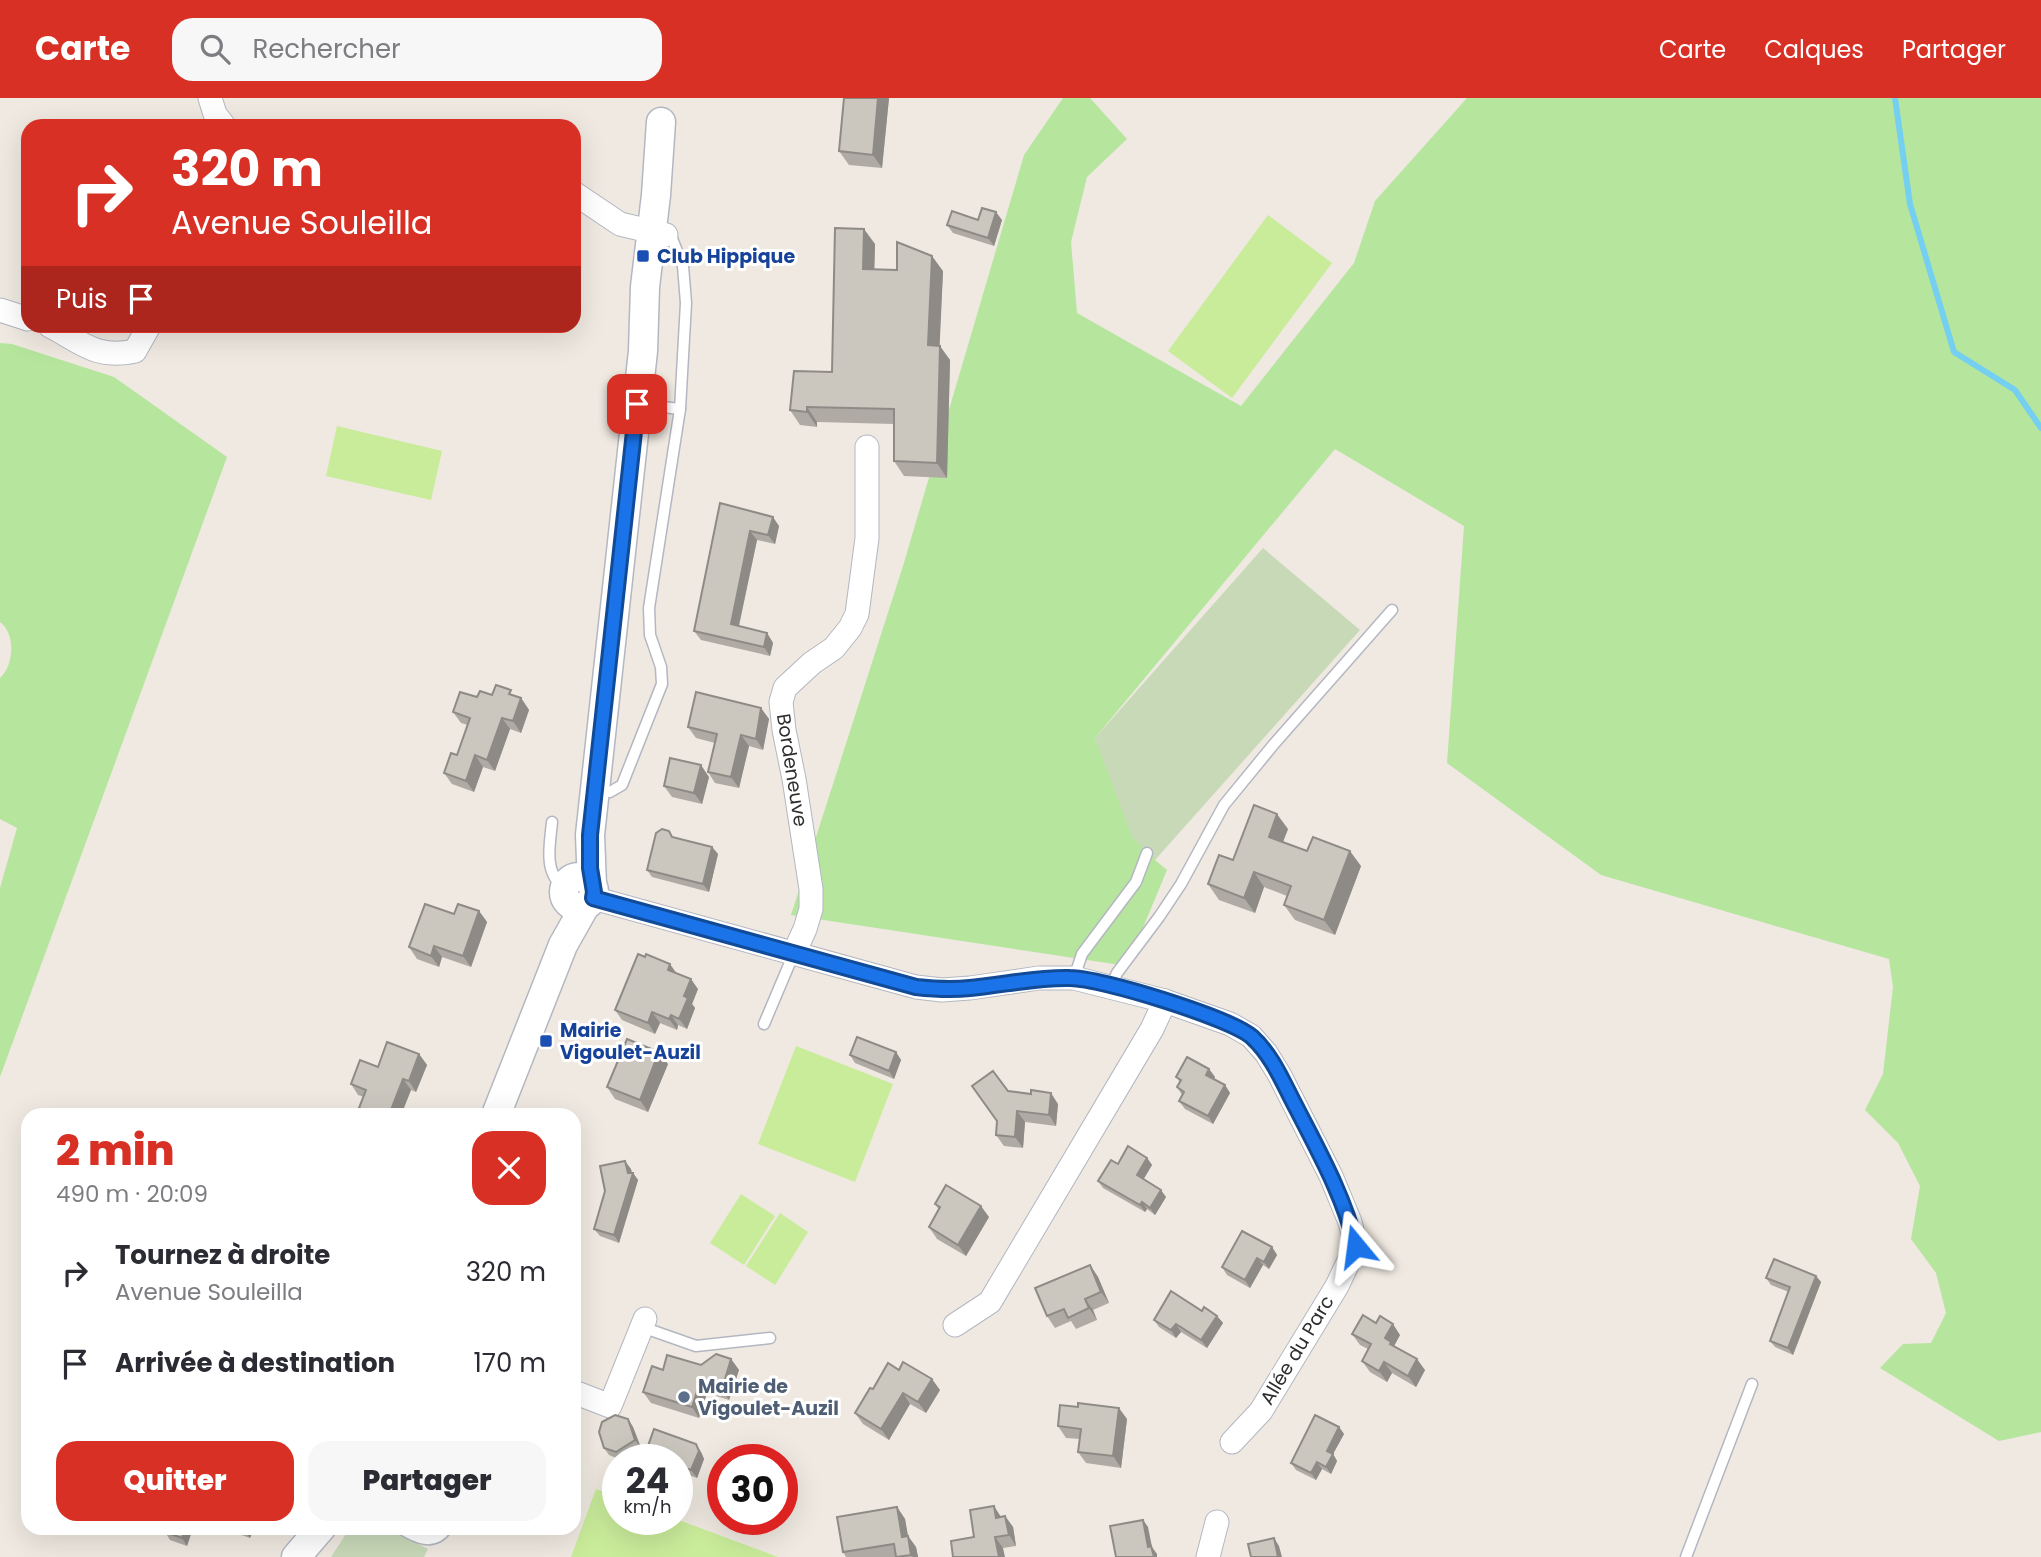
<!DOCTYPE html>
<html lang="fr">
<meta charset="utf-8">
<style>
:root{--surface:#fff;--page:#f7f7f7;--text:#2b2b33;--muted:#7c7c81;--accent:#d93025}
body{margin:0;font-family:Poppins,sans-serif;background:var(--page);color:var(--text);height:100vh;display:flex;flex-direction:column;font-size:26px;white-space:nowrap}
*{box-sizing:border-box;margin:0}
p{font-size:23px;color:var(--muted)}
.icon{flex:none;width:38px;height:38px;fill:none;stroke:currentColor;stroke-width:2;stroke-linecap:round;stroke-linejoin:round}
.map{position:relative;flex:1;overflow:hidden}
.panel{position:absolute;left:21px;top:1010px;width:560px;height:427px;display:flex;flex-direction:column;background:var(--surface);border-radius:21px;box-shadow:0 7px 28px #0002}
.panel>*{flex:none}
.hud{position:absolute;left:21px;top:21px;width:560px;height:214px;border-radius:21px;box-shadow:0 7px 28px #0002;background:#d93025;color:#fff;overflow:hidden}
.speed{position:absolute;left:602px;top:1346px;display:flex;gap:14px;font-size:35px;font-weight:700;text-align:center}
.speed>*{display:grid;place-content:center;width:91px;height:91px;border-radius:50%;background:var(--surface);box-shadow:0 7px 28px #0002;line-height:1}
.speed small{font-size:18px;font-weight:400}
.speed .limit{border:10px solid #d22;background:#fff;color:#111}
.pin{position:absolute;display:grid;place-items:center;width:60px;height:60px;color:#fff;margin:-30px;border-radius:14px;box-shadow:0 4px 10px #0006}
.me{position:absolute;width:77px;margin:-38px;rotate:344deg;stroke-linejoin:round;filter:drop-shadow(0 0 5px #0008)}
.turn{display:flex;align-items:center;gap:24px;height:147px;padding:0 35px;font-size:32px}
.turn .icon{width:91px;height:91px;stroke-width:2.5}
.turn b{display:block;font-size:49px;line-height:60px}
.then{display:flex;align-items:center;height:66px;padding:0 35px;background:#0003;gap:14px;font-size:26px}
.round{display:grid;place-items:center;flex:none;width:74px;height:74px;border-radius:21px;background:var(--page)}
.overview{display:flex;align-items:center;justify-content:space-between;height:119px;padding:0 35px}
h1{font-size:42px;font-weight:800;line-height:52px;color:var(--accent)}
.button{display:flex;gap:14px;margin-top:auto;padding:14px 35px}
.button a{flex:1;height:80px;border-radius:21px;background:var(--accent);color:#fff;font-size:28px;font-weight:800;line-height:80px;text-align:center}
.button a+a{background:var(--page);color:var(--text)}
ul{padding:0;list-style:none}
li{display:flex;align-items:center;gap:21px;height:91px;padding:0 35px}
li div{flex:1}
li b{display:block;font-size:26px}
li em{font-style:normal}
header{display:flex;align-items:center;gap:42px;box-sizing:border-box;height:98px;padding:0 35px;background:var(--accent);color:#fff}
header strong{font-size:33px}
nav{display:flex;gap:38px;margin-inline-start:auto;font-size:24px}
.search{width:490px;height:63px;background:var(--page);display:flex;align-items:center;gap:18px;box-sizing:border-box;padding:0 24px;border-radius:21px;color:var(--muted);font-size:26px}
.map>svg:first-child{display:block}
.green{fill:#b6e59e}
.cemetery{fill:#c8d9b8}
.pitch{fill:#c9ec9a}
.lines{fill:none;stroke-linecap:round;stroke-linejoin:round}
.stream{stroke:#75cff0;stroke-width:6}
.service-casing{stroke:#b4b7c1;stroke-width:13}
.minor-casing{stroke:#b4b7c1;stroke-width:25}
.tertiary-casing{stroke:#b4b7c1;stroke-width:31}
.service{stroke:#fff;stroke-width:10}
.minor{stroke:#fff;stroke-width:23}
.tertiary{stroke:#fff;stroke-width:28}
.wall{fill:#afaba4}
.shaded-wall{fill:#8e8b86}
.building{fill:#cbc7bf;stroke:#8e8b86;stroke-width:2}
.route-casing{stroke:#114b97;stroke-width:18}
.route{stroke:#1a73e8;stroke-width:12}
.transit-dot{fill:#1a4fb4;stroke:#fff;stroke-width:2.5}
.service-dot{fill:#5c6f8a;stroke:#fff;stroke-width:2.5}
.labels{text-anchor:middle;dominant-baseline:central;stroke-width:6;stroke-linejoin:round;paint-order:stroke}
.transit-label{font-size:19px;font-weight:bold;fill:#164399;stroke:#fff;text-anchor:start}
.street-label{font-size:19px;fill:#2e2e2e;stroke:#fff}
.service-label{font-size:19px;font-weight:bold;fill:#4e5e75;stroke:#fff;text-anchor:start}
</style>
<header>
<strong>Carte</strong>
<div class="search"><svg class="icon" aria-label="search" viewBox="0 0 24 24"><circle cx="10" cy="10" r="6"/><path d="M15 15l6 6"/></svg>Rechercher</div>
<nav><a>Carte</a><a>Calques</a><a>Partager</a></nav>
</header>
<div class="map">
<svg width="2041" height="1459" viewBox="0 0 2041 1459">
<rect width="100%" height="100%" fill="#efe9e1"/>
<g class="green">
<path d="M1063,0H1090L1127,41L1087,79L1071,144L1077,215L1241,308L1354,165L1375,103L1467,0H2041V1334L1999,1343L1880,1270L1903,1246L1931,1245L1946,1215L1936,1175L1911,1141L1920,1088L1898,1045L1865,1012L1883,976L1893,889L1889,861L1601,777L1447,665L1464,428L1335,351L1095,640L1155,762L1167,772L1127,868L791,817L903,468L1024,57Z"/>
<path d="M0,245L12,246L114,279L227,359L0,979V790L17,730L0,721V580C14,568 16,535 0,524Z"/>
</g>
<g class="cemetery">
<path d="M1263,450L1360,532L1155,762L1132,739L1095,640Z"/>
<path d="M350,1430H388L428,1451L424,1459H331Z"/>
</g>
<g class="pitch">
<path d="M1268,117L1332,165L1232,300L1168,253Z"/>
<path d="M337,328L442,353L431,402L326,378Z"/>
<path d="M796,948L893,986L855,1084L758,1046Z"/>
<path d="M741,1096L775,1118L744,1167L710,1145Z"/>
<path d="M780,1115L808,1134L775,1187L746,1168Z"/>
<path d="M596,1391L618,1399V1421H676L778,1459H571Z"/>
</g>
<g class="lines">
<path class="stream" d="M1895,0L1910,106L1954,254L2015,292L2041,330"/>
<defs>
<g id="service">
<path d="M637,306L680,311"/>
<path d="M596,694H610L622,687L662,586L661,569L650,537L649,510L680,311L686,205L683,168L671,138L667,137"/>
<path d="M552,724C550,746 543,775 564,789"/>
<path d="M1074,880L1082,856L1136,784L1147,755"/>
<path d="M1111,888L1117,875L1159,819L1181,786L1224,707L1274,646L1392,512"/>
<path d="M764,926L794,855"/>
<path d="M642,1229L696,1248L770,1240"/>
<path d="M400,1430C416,1440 434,1449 447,1430"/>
<path d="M1686,1459L1752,1286"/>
</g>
<g id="minor">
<path d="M210,0L215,16L224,28"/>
<path d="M574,95L620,126L666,137"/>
<path d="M0,212L28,221"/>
<path d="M50,228C81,244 97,262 135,253L149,228"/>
<path d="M593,800L916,889L942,892L970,890L1039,880H1074L1165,903L1230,926L1251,938L1266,955L1279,976L1331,1078L1350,1124L1356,1148L1337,1188L1261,1313L1232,1344"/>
<path d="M794,855L805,831L811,811V791L794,681L784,632L781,604L785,590L812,565L834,550L850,530L857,516L867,440V349"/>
<path d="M955,1227L990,1204L1152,931L1165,903"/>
<path d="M574,1294L610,1308L645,1221"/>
<path d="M1208,1459L1217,1424"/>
</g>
<g id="tertiary">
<circle cx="579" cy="794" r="15"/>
<path d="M592,787L590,737L643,253L645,189L656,97L661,24"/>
<path d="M496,1017L563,847L585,808"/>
<path d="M296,1459L321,1430"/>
</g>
</defs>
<use href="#service" class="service-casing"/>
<use href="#minor" class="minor-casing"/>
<use href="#tertiary" class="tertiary-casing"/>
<use href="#service" class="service"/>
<use href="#minor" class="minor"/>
<use href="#tertiary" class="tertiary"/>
</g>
<g class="wall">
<path d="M844,0H889L882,70L849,67L839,53Z"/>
<path d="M978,122H1002L994,148L953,135L947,127Z"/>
<path d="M875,146L874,171L943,173L939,248L950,262L947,380L904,378L894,363V326L817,324V329L800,327L790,312L832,274Z"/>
<path d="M720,405L779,428L775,446L757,442L739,528L767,535L773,545L770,558L701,542L694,533Z"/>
<path d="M492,597L515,598L521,600L529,612L521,635L510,631L495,673L483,669L474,694L452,686L444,675L457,657L468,627L461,625L453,614L477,599Z"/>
<path d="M761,610L769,621L763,652L749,648L739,690L715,685L708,674L715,645L696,640L688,629Z"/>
<path d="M709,679L702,706L672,699L664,688Z"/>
<path d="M1288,731L1283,744L1307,753L1361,768L1335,837L1295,822L1284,807L1287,798L1264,789L1255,815L1219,802L1208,786L1233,762Z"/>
<path d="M672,739L712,749L718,756L709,794L652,779L647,772Z"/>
<path d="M479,813L487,824L471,869L442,859L439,869L417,861L409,849L454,816Z"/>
<path d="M698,891L692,906L695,910L687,931L678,927L677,932L660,925L655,936L622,922L615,912Z"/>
<path d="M896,954L901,962L894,981L855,965L850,957Z"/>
<path d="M419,956L427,967L416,994L411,992L401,1017H364L359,1010L364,999L358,997L351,986L378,969Z"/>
<path d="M668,966L648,1014L615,1001L607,989Z"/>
<path d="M1209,971L1215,979L1214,981L1225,987L1230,995L1213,1026L1185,1011L1179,1003L1182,997L1177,989L1180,984L1176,979Z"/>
<path d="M1008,993L1058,1006L1056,1028L1025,1024L1023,1050L1004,1048L996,1037Z"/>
<path d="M1147,1060L1152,1067L1143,1081L1166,1099L1155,1117L1147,1111L1145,1114L1103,1090L1098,1083L1118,1066Z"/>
<path d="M631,1071L632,1075H633L638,1082L619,1145L600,1138L594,1131Z"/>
<path d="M935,1106L989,1119L966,1158L937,1141L929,1129L939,1112Z"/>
<path d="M1272,1149L1277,1157L1269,1171L1263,1167L1250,1190L1227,1177L1222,1169Z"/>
<path d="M1090,1167L1098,1179L1109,1205L1093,1212L1097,1222L1076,1231L1071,1223L1055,1230L1047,1218Z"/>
<path d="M1816,1178L1821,1184L1793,1257L1775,1249L1770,1243L1789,1194L1771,1187L1766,1180Z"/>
<path d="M1202,1213L1217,1218L1223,1225L1207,1250L1181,1234L1176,1240L1159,1229L1154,1222Z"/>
<path d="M1352,1236L1400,1237L1394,1248L1425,1272L1416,1289L1392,1275L1387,1284L1370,1274L1362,1263L1368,1251L1360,1247Z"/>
<path d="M731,1261L739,1272L729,1302L707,1295L699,1320L651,1305L643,1294L663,1272L701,1267Z"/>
<path d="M873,1291L940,1292L926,1315L910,1306L889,1342L863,1326L855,1315Z"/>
<path d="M628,1321L633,1329L641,1350L621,1362L609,1357L604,1350Z"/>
<path d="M1127,1321L1121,1370L1086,1365L1078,1354L1080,1341L1066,1340L1058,1328Z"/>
<path d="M1339,1329L1344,1336L1333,1356L1337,1363L1331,1376L1322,1371L1316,1382L1296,1372L1291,1365Z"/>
<path d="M701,1354L704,1361L697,1380L677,1373V1362Z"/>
<path d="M897,1409L905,1421L908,1438L916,1449L918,1459H846L843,1454Z"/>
<path d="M1005,1418L1013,1429L1016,1448L1003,1450L974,1439L1001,1419Z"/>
<path d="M193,1430L187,1448L170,1442L165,1434Z"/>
<path d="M230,1430H254L250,1440L233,1434Z"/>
</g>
<g class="shaded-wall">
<path d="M878,0H889L882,70L873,57Z"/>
<path d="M996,114L1002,122L994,148L988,140Z"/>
<path d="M864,131L875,146L874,186L863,171Z"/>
<path d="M574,157L576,188L574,185Z"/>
<path d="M932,158L943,173L939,262L928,247Z"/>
<path d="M940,248L950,262L947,380L937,365Z"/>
<path d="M807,309L817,324V329L807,314Z"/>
<path d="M773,419L779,428L775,446L768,437Z"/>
<path d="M750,433L757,442L737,536L731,526Z"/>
<path d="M767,535L773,545L770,558L764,549Z"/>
<path d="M521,600L529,612L521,635L513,623Z"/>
<path d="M761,610L769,621L763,652L756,641Z"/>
<path d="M502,620L510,631L495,673L487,662Z"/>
<path d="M741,637L749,648L739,690L731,679Z"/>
<path d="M475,657L483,669L474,694L466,683Z"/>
<path d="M701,667L709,679L702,706L694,695Z"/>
<path d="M1277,716L1288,731L1279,754L1269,739Z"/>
<path d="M712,749L718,756L709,794L703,786Z"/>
<path d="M1350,753L1361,768L1335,837L1324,822Z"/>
<path d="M1254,774L1264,789L1255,815L1244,800Z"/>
<path d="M479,813L487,824L471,869L463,858Z"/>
<path d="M434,848L442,859L439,869L431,858Z"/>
<path d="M670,866L677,876L668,872Z"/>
<path d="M691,881L698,891L692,906L695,910L687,931L679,921L684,898Z"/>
<path d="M652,914L660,925L655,936L648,925Z"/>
<path d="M671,917L678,927L677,932L669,921Z"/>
<path d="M659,954L668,966L648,1014L640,1002Z"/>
<path d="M896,954L901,962L894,981L889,973Z"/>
<path d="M419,956L427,967L416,994L409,983Z"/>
<path d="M1209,971L1215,979L1212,984L1206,977Z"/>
<path d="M403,981L411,992L401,1017H389Z"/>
<path d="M1225,987L1230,995L1213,1026L1208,1018Z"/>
<path d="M1051,995L1058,1006L1056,1028L1049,1017Z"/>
<path d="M1017,1013L1025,1024L1023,1050L1015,1039Z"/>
<path d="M1147,1060L1152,1067L1142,1084L1137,1077Z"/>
<path d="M625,1063L631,1071L632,1077L633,1075L638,1082L619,1145L614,1137L628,1075Z"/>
<path d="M1161,1092L1166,1099L1155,1117L1150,1110Z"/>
<path d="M1142,1104L1147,1111L1145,1114L1140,1107Z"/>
<path d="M981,1108L989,1119L966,1158L958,1147Z"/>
<path d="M1272,1149L1277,1157L1269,1171L1264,1164Z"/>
<path d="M1257,1160L1263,1167L1250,1190L1245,1182Z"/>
<path d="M1090,1167L1098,1179L1109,1205L1101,1194Z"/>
<path d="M574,1169L580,1178L574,1194Z"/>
<path d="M1816,1178L1821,1184L1793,1257L1788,1250Z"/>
<path d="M1085,1201L1093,1212L1097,1222L1089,1210Z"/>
<path d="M1217,1218L1223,1225L1207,1250L1201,1242Z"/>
<path d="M1176,1226L1181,1234L1176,1240L1171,1232Z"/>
<path d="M1393,1226L1400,1237L1394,1248L1399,1255L1385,1240Z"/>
<path d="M731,1261L739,1272L729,1302L722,1291Z"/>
<path d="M1417,1261L1425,1272L1416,1289L1408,1278Z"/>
<path d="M1384,1264L1392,1275L1387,1284L1379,1273Z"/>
<path d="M932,1281L940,1292L926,1315L918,1304Z"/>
<path d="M700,1284L707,1295L699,1320L692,1309Z"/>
<path d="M903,1295L910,1306L889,1342L881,1331Z"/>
<path d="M1119,1310L1127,1321L1121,1370L1113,1358Z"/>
<path d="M628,1321L633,1329L641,1350L635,1342Z"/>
<path d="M1339,1329L1344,1336L1333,1356L1337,1363L1331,1376L1326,1369L1327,1353Z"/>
<path d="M696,1346L701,1354L704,1361L697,1380L691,1372Z"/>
<path d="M1317,1364L1322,1371L1316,1382L1311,1375Z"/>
<path d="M994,1408L1001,1419L996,1420Z"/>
<path d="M897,1409L905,1421L910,1450L902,1439Z"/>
<path d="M1005,1418L1013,1429L1016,1448L1009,1437Z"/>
<path d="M1143,1422L1148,1429L1152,1449L1157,1456V1459H1154L1148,1449Z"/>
<path d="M185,1430H193L187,1448L182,1440Z"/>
<path d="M246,1430H254L250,1440L245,1433Z"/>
<path d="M908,1438L916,1449L918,1459H913L911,1457Z"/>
<path d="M995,1439L1003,1450L1005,1459H999Z"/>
<path d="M1274,1440L1279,1448L1282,1459H1278Z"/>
</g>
<g class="building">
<path d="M844,0H878L873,57L839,53Z"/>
<path d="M982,110L996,114L988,140L947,127L952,113L978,122Z"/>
<path d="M835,130L864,131L863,171L897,172V144L932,158L928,247L940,248L937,365L894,363V311L807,309V314L790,312L794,273L832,274Z"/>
<path d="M720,405L773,419L768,437L750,433L731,526L767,535L764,549L694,533Z"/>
<path d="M496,587L511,592L509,596L521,600L513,623L502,620L487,662L475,657L466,683L444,675L451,655L457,657L470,620L453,614L460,594L477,599L480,593L492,597Z"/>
<path d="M696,594L761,610L756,641L741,637L731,679L708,674L717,636L688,629Z"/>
<path d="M670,660L701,667L694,695L664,688Z"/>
<path d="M1254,707L1277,716L1269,739L1307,753L1313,739L1350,753L1324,822L1284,807L1291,788L1254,774L1244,800L1208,786L1219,757L1233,762Z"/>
<path d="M662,731L669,733L672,739L712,749L703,786L647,772L656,735Z"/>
<path d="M425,806L454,816L458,806L479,813L463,858L434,848L431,858L409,849Z"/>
<path d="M638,856L645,859L646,856L670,866L668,872L691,881L684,898L688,900L679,921L671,917L669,921L652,914L648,925L615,912Z"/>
<path d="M857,939L896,954L889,973L850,957Z"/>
<path d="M627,941L659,954L640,1002L607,989Z"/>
<path d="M387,944L419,956L409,983L403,981L389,1017H376L359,1010L366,992L351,986L360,962L378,969Z"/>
<path d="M1187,959L1209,971L1206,977L1225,987L1208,1018L1179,1003L1184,994L1177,989L1181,982L1176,979Z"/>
<path d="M993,973L1008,993L1031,996V992L1051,995L1049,1017L1017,1013L1015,1039L996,1037L997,1023L972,988Z"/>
<path d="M1128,1048L1147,1060L1137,1077L1161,1092L1150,1110L1142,1104L1140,1107L1098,1083L1111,1062L1118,1066Z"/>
<path d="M625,1063L628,1075H633L614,1137L594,1131L605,1093L600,1068Z"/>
<path d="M946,1087L981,1108L958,1147L929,1129L940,1109L935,1106Z"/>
<path d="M1242,1133L1272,1149L1264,1164L1257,1160L1245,1182L1222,1169Z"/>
<path d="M1774,1161L1816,1178L1788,1250L1770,1243L1790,1189L1766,1180Z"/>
<path d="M1090,1167L1101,1194L1085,1201L1089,1210L1068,1220L1064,1211L1047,1218L1035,1190Z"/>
<path d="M1171,1193L1202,1213L1204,1209L1217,1218L1201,1242L1176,1226L1171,1232L1154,1222Z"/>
<path d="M1363,1217L1376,1225L1380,1218L1393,1226L1385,1240L1391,1244L1390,1246L1417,1261L1408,1278L1384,1264L1379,1273L1362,1263L1371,1246L1352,1236Z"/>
<path d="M716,1256L731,1261L722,1291L700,1284L692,1309L643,1294L652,1268L663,1272L667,1257L701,1267Z"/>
<path d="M903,1264L932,1281L918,1304L903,1295L881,1331L855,1315L870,1290L873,1291L888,1265L899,1272Z"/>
<path d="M1078,1305L1119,1310L1113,1358L1078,1354L1081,1331L1058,1328L1060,1307L1078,1309Z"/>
<path d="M615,1317L628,1321L635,1342L616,1354L604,1350L599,1334L602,1324Z"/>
<path d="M1315,1317L1339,1329L1327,1353L1333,1356L1326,1369L1317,1364L1311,1375L1291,1365Z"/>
<path d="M654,1331L696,1346L699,1353L691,1372L677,1367V1362H643Z"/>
<path d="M994,1408L996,1420L1005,1418L1009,1437L995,1439L999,1459H953L951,1443L974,1439L970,1412Z"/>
<path d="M897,1409L902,1439L908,1438L911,1457L896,1459L894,1446L843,1454L837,1419Z"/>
<path d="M1143,1422L1148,1449L1151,1448L1154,1459H1116L1110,1428Z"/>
<path d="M166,1430H185L182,1440L165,1434Z"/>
<path d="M236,1430H246L245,1433Z"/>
<path d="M1274,1440L1278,1459H1251L1248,1446Z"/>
</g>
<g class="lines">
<defs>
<path id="route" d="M637,306L590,737V770L594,794L593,800L916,889C934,891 952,892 970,890C1004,887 1036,879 1070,880C1101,880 1230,920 1252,939C1273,958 1284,987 1297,1011C1320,1056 1344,1099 1356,1148"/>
</defs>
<use href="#route" class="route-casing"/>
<use href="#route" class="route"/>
</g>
<g class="transit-dot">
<rect x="636" y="151" width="14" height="14" rx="3.5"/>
<rect x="539" y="936" width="14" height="14" rx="3.5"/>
</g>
<circle class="service-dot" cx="684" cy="1299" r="7"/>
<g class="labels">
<g class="transit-label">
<text x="657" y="158">Club Hippique</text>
<text x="560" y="932">Mairie<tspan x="560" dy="22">Vigoulet-Auzil</tspan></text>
</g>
<g class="street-label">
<text transform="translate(792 672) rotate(81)">Bordeneuve</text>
<text transform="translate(1297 1252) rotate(-59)">Allée du Parc</text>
</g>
<g class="service-label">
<text x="698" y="1288">Mairie de<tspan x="698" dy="22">Vigoulet-Auzil</tspan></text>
</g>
</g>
</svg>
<div class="speed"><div>24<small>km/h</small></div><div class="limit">30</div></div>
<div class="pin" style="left:637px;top:306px;background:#d93025"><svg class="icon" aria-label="arrive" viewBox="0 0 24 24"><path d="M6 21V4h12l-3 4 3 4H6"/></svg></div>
<svg class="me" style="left:1356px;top:1148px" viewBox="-20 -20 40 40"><path d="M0-17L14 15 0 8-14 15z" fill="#1a73e8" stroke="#fff" stroke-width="4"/></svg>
<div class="hud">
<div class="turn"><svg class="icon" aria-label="right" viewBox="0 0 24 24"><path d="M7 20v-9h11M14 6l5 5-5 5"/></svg><div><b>320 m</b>Avenue Souleilla</div></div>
<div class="then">Puis<svg class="icon" aria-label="arrive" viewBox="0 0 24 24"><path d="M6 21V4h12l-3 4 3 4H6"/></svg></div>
</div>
<section class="panel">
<div class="overview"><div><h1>2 min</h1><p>490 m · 20:09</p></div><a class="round" style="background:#d93025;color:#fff"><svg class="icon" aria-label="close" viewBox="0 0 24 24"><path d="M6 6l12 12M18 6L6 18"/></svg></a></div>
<ul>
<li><svg class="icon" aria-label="right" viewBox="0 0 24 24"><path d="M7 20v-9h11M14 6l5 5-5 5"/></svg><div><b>Tournez à droite</b><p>Avenue Souleilla</p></div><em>320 m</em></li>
<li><svg class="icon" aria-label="arrive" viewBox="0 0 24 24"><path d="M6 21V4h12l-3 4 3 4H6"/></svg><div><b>Arrivée à destination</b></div><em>170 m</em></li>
</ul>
<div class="button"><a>Quitter</a><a>Partager</a></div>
</section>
</div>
